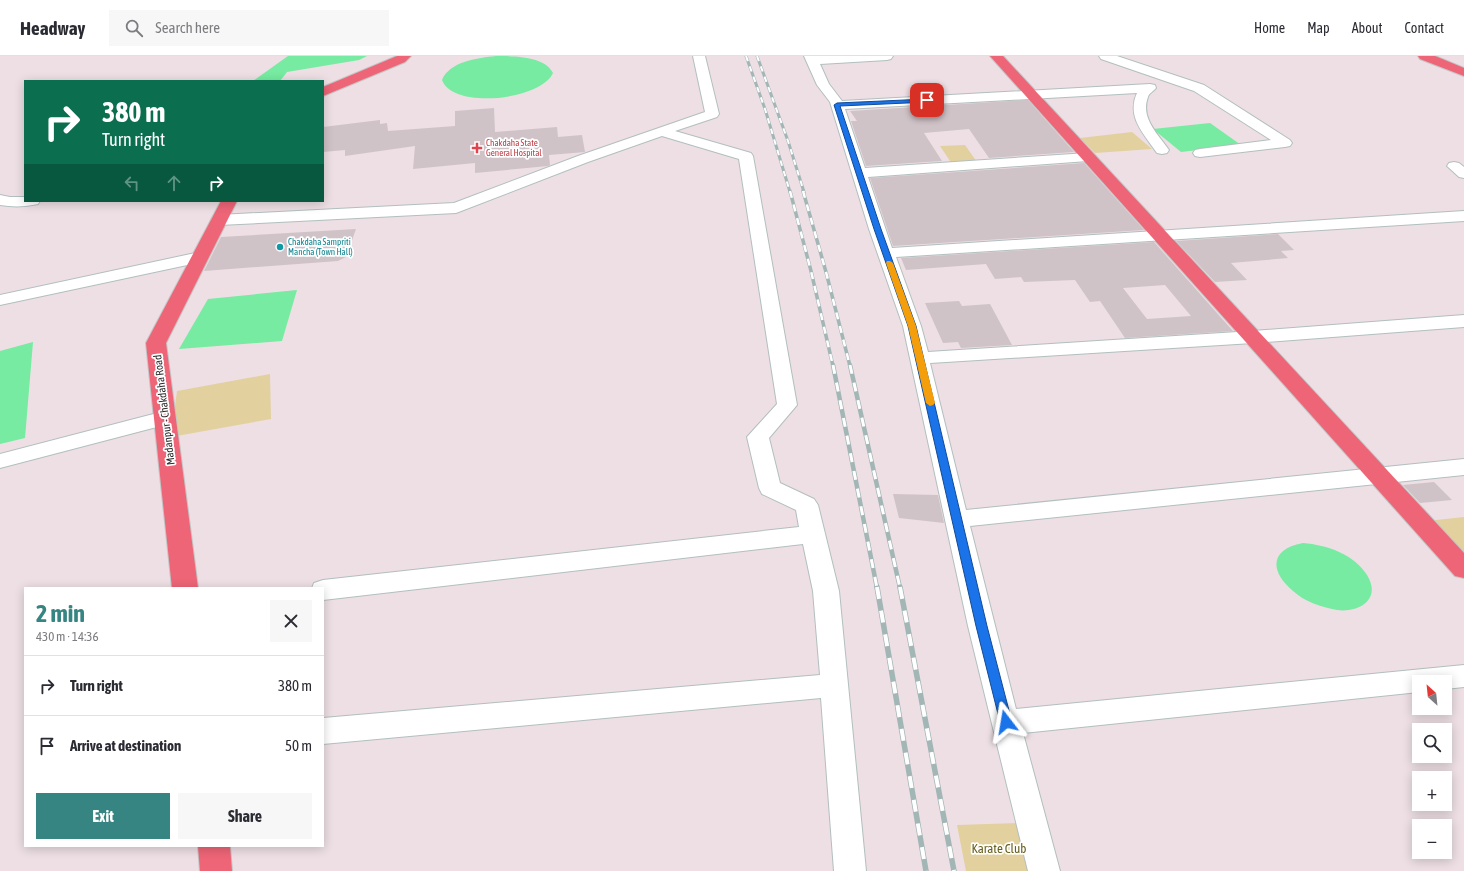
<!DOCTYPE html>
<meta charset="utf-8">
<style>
:root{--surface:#fff;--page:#f7f7f7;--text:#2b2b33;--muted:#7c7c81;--line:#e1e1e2;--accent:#378583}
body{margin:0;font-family:"Asap Condensed",sans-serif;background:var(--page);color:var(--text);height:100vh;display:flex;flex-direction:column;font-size:15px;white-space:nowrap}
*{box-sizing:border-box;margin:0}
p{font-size:13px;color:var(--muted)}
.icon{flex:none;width:22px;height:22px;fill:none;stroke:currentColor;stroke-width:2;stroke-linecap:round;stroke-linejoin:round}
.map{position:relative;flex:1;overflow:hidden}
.details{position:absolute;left:24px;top:531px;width:300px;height:260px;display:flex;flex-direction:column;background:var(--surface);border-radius:0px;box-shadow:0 2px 10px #0003}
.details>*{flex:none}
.top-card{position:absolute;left:24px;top:24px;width:300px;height:122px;border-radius:0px;box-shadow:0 2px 10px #0003;background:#0b6e4f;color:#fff;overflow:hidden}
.needle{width:26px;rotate:333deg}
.buttons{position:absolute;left:1412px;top:619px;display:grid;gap:8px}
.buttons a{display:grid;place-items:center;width:40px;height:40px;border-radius:0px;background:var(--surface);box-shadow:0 2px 10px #0003;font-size:20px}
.pin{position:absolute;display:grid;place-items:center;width:34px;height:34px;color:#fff;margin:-17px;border-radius:8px;box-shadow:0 2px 6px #0006}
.me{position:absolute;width:44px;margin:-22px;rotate:346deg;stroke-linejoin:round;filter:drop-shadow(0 0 3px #0008)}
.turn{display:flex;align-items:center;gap:14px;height:84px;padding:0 12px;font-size:18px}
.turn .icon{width:52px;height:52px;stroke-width:2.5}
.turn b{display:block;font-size:28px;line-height:34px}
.lanes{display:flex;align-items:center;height:38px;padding:0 12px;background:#0003;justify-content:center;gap:20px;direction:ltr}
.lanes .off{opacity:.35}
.round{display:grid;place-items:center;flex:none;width:42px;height:42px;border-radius:0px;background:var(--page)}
.headline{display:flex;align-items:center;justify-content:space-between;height:68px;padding:0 12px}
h1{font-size:24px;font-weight:700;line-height:30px;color:var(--accent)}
.primary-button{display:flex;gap:8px;margin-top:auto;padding:8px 12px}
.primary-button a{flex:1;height:46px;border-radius:0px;background:var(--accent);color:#fff;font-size:16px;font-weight:700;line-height:46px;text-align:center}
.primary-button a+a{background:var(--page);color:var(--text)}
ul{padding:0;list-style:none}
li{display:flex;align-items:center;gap:12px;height:60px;padding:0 12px;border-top:1px solid var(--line)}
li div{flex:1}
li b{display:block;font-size:15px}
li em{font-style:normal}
header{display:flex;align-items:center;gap:24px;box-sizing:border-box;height:56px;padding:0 20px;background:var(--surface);border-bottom:1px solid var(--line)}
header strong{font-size:19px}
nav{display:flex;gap:22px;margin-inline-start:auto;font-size:14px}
.search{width:280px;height:36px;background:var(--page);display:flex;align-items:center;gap:10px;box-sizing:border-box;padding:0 14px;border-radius:0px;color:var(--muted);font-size:15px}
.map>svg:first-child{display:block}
.green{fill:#e2d19e}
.water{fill:#76eba1}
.building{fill:#d0c3c7;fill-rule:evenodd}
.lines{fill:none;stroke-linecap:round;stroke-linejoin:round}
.minor-casing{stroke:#b2bfbe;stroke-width:2}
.major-casing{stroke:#c4c4c4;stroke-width:2}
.minor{fill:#fff;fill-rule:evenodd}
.major{fill:#ed6577;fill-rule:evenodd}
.rail-far3-casing{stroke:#a2b6b5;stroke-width:3}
.rail-far2-casing{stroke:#a2b6b5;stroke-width:3.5}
.rail-far1-casing{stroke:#a2b6b5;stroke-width:4.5}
.rail-casing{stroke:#a2b6b5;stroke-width:5.5}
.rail-far3{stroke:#fff;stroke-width:2;stroke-dasharray:5.5;stroke-linecap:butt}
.rail-far2{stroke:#fff;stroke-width:2.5;stroke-dasharray:7;stroke-linecap:butt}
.rail-far1{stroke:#fff;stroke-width:3;stroke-dasharray:9;stroke-linecap:butt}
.rail{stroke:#fff;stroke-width:4;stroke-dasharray:12;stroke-linecap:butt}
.route{fill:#1a73e8;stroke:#114b97}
.slow{fill:#f59e0b}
.health-dot{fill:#e0444e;stroke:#fff;stroke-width:1.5}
.culture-dot{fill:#0f9aa8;stroke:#fff;stroke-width:1.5}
.labels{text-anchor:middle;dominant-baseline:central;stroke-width:3.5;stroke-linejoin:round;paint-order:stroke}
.far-health-label{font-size:9px;fill:#be3a42;stroke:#fff;text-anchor:start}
.far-culture-label{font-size:9px;fill:#0d838f;stroke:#fff;text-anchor:start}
.street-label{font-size:11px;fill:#2c2c2c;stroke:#fff}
.near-park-label{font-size:13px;fill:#68601d;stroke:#fff}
</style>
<header>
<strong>Headway</strong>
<div class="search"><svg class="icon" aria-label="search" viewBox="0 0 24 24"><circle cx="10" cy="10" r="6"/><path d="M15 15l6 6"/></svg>Search here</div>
<nav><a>Home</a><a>Map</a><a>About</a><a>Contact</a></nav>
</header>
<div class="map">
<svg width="1464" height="815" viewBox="0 0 1464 815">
<rect width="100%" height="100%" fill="#eddfe4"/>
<g class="green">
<path d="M1132,76L1152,93L1095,97L1080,82Z"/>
<path d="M965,89L979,109L954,111L940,90Z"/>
<path d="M270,318L271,363L171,381L177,335Z"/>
<path d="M1464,461V506L1427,465Z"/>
<path d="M1018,767L1031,815H966L957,769Z"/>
</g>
<g class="water">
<path d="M288,0H367L359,4L287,16L280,25H253Z"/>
<path d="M496,0C514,0 545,0 553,17C541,44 453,54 442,24C450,5 478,2 496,0Z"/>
<path d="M1210,67L1241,89L1181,96L1153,73Z"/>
<path d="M297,234L282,285L179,293L208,243Z"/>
<path d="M33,286L25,382L0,388V295Z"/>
<path d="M1303,487C1327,489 1354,498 1367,519C1382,543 1359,557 1337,554C1321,551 1305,546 1293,535C1269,515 1270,493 1303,487Z"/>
</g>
<g class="building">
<path d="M1028,44L1074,96L989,102L969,73L924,77L942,105L866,110L851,65H857L850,55Z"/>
<path d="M494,52L495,76L557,71L558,81L582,79L585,96L549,99L550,109L548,110L475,117V107L413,113L415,90L345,100V94L323,96V71L380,64V68L387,67L388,75L455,70V55Z"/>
<path d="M1084,107L1144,174L893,190L870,122Z"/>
<path d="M356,173L346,201L338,205L204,215L221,181Z"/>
<path d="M1278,178L1294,194L1281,195L1288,202L1231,207L1247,224L1215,226L1176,185Z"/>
<path d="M1154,186L1233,275L1125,282L1100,245L1090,246L1075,224L1024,226L1021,221L995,223L986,208L906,214L901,202ZM1165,229L1191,260L1147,263L1123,232Z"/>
<path d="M959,245L962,250L990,248L1012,289L961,292L958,286L943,287L925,247Z"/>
<path d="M1434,426L1452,444L1420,447L1403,429Z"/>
<path d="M893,438L938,439L944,467L899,462Z"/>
</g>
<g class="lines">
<defs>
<g id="minor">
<path d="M693,0H705L719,58L717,61L675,75L751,97L753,100L797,349L769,382L780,427L814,443L818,449L839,535L866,815H834L821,642L323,688V662L820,619L813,535L803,488L323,544V532H312L314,527L323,524L799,471L796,454L762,438L759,432L747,381L777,348L739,103L662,80L588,106L456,157L219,169L213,167L211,164L213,161L219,159L454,147L578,100L705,56Z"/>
<path d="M804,0H893L891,3L887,4L820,8L829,28L842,45L1150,28L1155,29L1156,32C1154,35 1149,37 1148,41C1140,62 1158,78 1169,94L1167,97L1162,98L1157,97C1144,78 1126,61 1137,37L845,53L865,112L1088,97L1093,98L1095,101L1093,104L1088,105L868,121L892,192L1464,155V165L896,201L921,270L928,296L1253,275L1464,259V271L1253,287L930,307L966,454L1464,403V419L970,470L1016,653L1464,609V631L1445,633V626H1419V636L1023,677L1060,815H1028L968,570L903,270L869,173L830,46L817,29Z"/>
<path d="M1099,0H1117L1204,29L1290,84L1292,87L1290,90L1285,91L1200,101L1195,100L1193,97L1195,94L1200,93L1271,84L1194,35L1101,3Z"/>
<path d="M1454,106L1459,107L1464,111V122L1459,121L1447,110L1449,107Z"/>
<path d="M0,139L10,141H25V145H40L38,148C25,151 12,151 0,149Z"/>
<path d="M200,196L206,197L208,201L206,205L0,249V239Z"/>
<path d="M165,355L172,357L175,362L172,367L0,412V398Z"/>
</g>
<g id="major">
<path d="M397,0H411L405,6L323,40V31Z"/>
<path d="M990,0H1003L1464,497V522L1455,520Z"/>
<path d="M1418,0H1435L1464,12V20L1420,3Z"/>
<path d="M221,145H237L166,287L198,532H172L146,287Z"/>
<path d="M198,790H230L232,815H200Z"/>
</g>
</defs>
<use href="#minor" class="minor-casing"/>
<use href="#major" class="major-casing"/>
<use href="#minor" class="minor"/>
<use href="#major" class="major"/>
<defs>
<g id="rail-far3">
<path d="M746,0L765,53L790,136"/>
<path d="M757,0L788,85L804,136"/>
</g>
<g id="rail-far2">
<path d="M790,135L811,215L833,310"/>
<path d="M803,135L826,216L850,310"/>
</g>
<g id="rail-far1">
<path d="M833,309L877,532"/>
<path d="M850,309L900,532"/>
</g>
<g id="rail">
<path d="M877,531L926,815"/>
<path d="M900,531L954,815"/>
</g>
</defs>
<use href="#rail-far3" class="rail-far3-casing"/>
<use href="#rail-far2" class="rail-far2-casing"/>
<use href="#rail-far1" class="rail-far1-casing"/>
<use href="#rail" class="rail-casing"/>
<use href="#rail-far3" class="rail-far3"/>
<use href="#rail-far2" class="rail-far2"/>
<use href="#rail-far1" class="rail-far1"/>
<use href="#rail" class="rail"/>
</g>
<path class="route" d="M927,43H929V46L840,50L881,173L916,270L987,570L1012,666L1010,669L1006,671L1002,669L1000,666L976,570L908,270L874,173L834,49L837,47Z"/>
<path class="slow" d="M887,205H890L893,207L916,270L935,347L933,349L930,350L926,347L908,270L886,207Z"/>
<path class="health-dot" d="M475 86h4v4h4v4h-4v4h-4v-4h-4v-4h4z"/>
<circle class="culture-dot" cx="280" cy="191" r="4"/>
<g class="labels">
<g class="far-health-label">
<text x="486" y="87">Chakdaha State<tspan x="486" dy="10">General Hospital</tspan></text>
</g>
<g class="far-culture-label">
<text x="288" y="186">Chakdaha Sampriti<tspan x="288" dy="10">Mancha (Town Hall)</tspan></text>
</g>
<g class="street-label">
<text transform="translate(164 354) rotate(-97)">Madanpur - Chakdaha Road</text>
</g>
<g class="near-park-label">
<text x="999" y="792">Karate Club</text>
</g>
</g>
</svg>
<div class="buttons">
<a><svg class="needle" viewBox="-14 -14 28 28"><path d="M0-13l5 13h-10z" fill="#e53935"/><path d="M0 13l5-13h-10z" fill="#7c7c81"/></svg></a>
<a><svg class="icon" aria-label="search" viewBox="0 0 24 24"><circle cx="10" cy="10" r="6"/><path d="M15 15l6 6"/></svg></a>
<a>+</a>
<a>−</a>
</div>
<div class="pin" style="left:927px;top:44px;background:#d93025"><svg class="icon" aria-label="arrive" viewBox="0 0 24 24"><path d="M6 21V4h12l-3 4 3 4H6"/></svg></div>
<svg class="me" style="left:1006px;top:666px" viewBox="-20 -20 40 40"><path d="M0-17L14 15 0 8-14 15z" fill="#1a73e8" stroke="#fff" stroke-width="4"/></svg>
<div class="top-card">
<div class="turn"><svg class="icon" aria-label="right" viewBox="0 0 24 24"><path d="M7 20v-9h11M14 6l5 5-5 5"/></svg><div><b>380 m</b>Turn right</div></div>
<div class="lanes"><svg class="icon off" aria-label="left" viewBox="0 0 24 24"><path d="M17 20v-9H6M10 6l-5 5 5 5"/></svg><svg class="icon off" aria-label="ahead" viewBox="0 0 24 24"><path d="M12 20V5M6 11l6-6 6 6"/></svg><svg class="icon" aria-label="right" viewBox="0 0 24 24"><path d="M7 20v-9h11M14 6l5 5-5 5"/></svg></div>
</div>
<section class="details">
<div class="headline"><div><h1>2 min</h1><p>430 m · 14:36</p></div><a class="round"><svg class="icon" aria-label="close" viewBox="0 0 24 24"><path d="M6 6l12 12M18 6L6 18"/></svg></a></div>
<ul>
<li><svg class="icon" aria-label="right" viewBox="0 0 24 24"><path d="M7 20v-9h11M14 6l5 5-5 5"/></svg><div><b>Turn right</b></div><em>380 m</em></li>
<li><svg class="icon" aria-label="arrive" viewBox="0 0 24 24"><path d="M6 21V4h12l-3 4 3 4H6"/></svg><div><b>Arrive at destination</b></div><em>50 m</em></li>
</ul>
<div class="primary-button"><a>Exit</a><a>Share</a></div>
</section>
</div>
